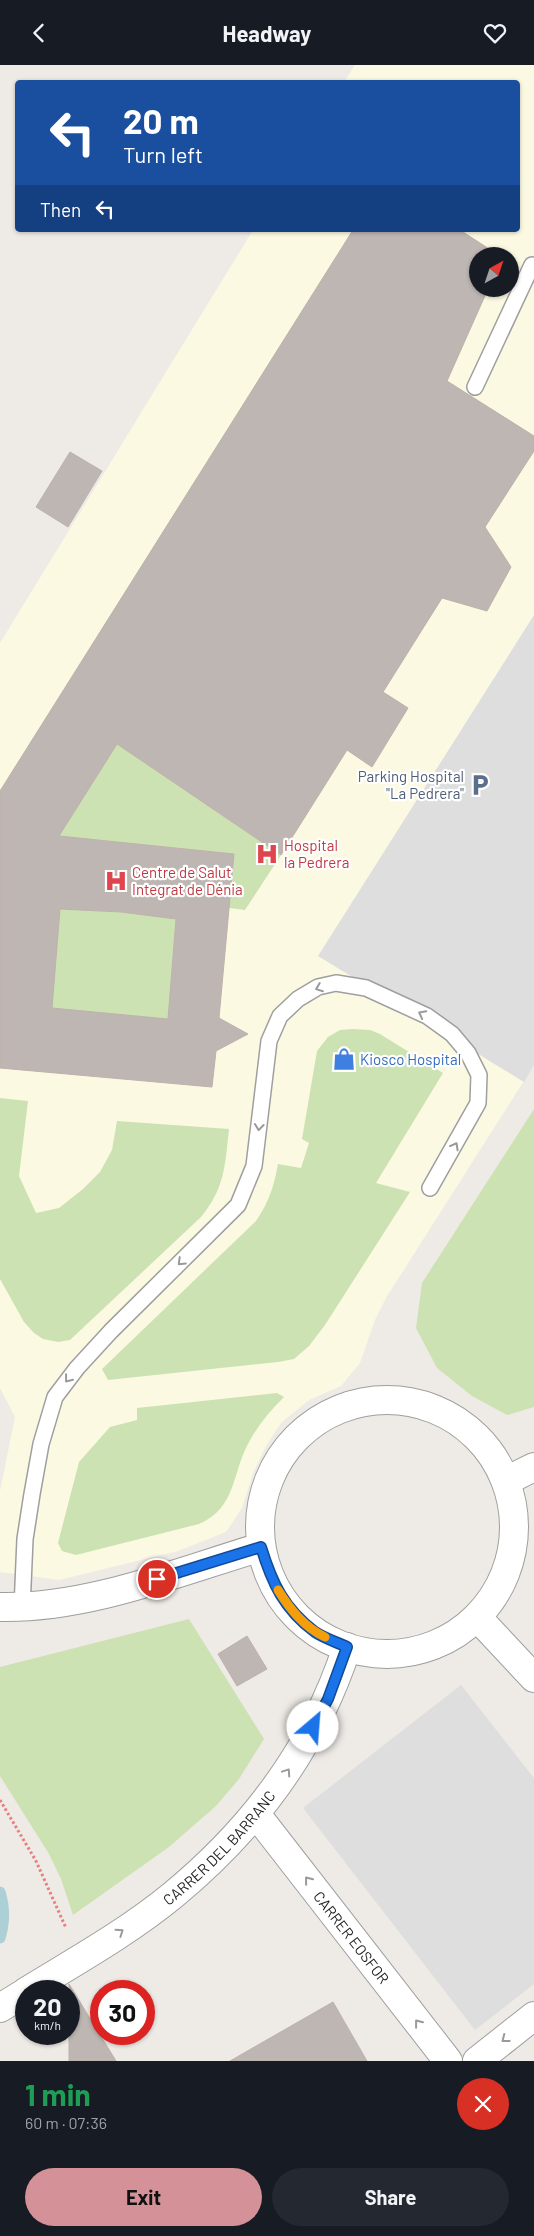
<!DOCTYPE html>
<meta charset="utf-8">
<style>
:root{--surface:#171b24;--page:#242831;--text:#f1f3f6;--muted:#9ea1a6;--accent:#d59198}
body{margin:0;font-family:Barlow,sans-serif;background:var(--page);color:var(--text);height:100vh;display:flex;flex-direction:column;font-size:19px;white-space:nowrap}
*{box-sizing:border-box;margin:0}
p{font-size:16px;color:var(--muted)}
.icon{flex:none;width:28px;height:28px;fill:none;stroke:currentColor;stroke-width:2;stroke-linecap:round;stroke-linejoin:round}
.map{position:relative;height:1996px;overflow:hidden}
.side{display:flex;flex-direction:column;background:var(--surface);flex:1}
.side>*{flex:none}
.top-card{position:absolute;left:15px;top:15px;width:505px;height:152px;border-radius:5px;box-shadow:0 1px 4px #0004;background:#1a4fa0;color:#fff;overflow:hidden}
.needle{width:32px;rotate:40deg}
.buttons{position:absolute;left:469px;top:182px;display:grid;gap:10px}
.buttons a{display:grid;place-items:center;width:50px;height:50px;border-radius:50%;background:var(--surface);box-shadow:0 1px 4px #0004;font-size:25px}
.speed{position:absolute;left:15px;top:1915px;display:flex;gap:10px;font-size:25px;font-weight:700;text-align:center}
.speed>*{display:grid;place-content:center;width:65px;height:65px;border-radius:50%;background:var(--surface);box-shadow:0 1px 4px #0004;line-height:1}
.speed small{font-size:12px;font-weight:400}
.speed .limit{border:8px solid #d22;background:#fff;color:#111}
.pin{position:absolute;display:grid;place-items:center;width:42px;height:42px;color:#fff;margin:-21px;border:2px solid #fff;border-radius:50%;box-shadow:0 1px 5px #0007}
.me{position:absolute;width:55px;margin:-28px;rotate:27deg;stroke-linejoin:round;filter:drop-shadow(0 0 4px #0008)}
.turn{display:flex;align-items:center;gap:18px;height:105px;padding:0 25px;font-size:22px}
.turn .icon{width:65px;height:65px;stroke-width:2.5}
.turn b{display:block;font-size:35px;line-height:42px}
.then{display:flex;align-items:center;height:48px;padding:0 25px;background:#0003;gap:10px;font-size:19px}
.round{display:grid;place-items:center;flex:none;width:52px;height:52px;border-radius:26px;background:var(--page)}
.summary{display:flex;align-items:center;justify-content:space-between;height:85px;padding:0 25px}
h1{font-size:30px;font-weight:700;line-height:38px;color:#1e9e55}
.primary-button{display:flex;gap:10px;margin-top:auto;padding:10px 25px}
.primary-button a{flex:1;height:58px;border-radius:30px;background:var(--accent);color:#111;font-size:20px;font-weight:700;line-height:58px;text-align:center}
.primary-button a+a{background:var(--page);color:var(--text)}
header{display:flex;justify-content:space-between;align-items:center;height:65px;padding:0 25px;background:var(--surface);font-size:22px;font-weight:700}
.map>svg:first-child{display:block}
.education{fill:#fbf9e2;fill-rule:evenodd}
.grass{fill:#cde2b2}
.parking{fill:#dedede}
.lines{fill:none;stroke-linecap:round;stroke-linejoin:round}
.stream{stroke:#acd0d6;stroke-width:11}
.building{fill:#beb6b3;stroke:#beb1aa;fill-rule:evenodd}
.service-casing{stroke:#9f9f9f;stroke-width:18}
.minor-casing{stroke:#9f9f9f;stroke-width:30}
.tertiary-casing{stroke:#9f9f9f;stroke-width:30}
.path{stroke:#e87f7c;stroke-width:3;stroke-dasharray:2.5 2.5;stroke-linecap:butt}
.service{stroke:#fff;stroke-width:15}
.minor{stroke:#fff;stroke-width:28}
.tertiary{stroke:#fff;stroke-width:28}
.oneway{stroke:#9a9a9a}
.route-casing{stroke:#114b97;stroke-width:12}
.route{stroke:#1a73e8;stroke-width:9}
.slow{stroke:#f59e0b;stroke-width:9}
.labels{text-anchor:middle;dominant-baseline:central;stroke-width:4.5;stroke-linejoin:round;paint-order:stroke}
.service-label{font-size:15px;fill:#4e5e75;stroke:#fff;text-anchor:end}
.health-label{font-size:15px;fill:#be3a42;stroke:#fff;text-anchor:start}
.shop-label{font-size:15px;fill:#366cbe;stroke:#fff;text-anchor:start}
.street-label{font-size:15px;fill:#1e1e1e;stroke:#fff}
</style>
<header><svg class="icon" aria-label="back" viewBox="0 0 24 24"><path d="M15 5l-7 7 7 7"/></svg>Headway<svg class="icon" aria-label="heart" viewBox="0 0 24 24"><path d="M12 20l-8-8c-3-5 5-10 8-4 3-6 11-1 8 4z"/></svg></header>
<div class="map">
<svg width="534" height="1996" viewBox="0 0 534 1996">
<rect width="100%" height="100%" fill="#eeeae6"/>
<path class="education" d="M355,0H534V1000L386,1233L375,1255L360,1298L341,1321L309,1335L281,1358L266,1381L253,1408L242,1443L226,1467L178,1486L59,1515L0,1507V1426L15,1352L0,1323V578L253,165H518V18L344,17ZM478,191H510V224H478Z"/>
<g class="grass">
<path d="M117,679L281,790L245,845L229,843L234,789L59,771Z"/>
<path d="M60,844L121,847L176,854L168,954L52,943Z"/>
<path d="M352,964L370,965L380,969L443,1008L376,1118L410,1127L325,1260L309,1281L294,1294L278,1297L108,1315L102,1304L256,1156C269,1137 274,1121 278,1099L301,1103L309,1078L302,1074L317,986L328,972L340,965Z"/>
<path d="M0,1033L28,1036L19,1111L36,1148L59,1143L83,1124L100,1107L112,1085L117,1056L229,1064C225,1100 225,1123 201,1152L70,1275L58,1277L43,1274L34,1268L24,1257L0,1214Z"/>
<path d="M534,1044V1342L507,1350L472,1331L437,1303L416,1263L422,1218Z"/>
<path d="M277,1328L284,1332C270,1346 258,1360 249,1377C231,1410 237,1442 199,1459L76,1490L62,1486L58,1478L79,1397L110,1362L137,1355V1343Z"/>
<path d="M189,1554L264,1674L239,1714L216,1741L169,1782L73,1850L61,1814L49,1789L0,1711V1602Z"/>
</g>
<g class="parking">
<path d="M534,550V1000L524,1017L318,891Z"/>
<path d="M461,1620L534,1713V1919L475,1965L303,1743Z"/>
</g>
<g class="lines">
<path class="stream" d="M0,1827C5,1843 5,1857 0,1873"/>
</g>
<g class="building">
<path d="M353,165H460L500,191H478V224H488L447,316L534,371V386L485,462L511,502L487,546L442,533L383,627L408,643L372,702L347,685L281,790L117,679L59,771L234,789L219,953L248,969L216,986L212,1022L0,1003V726ZM60,844L121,847L176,854L168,954L52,943Z"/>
<path d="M70,387L102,406L68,462L36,442Z"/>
<path d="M247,1571L267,1604L237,1621L218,1589Z"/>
<path d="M69,1919L116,1996H69Z"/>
<path d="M333,1937L367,1996H230Z"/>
</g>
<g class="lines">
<defs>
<g id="service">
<path d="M475,322L532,200"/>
<path d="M22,1543L25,1474L32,1429L41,1379L55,1332L77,1303L111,1266L238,1140L254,1101L269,976L280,951L298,934L318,922L336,918L366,923L427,951L452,969L468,988L479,1010L478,1038L430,1123"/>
</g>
<g id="minor">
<path d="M0,1542C87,1544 178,1507 261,1482"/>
<path d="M477,1552L534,1613"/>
<path id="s1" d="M256,1749L448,1996"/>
<path id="s2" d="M27,1926C76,1896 128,1867 173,1830C253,1764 315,1681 347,1582"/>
<path d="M0,1943L26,1927"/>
<path d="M477,1996L534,1951"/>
</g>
<g id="tertiary">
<circle cx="387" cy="1462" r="127"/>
<path d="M506,1416L534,1402"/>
</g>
</defs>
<use href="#service" class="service-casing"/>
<use href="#minor" class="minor-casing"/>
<use href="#tertiary" class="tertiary-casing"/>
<path class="path" d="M0,1735L36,1796L66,1863"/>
<use href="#service" class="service"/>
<use href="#minor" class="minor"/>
<use href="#tertiary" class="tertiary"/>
</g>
<defs><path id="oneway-chevron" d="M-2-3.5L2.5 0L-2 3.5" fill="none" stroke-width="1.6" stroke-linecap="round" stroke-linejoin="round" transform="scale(1.25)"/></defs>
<g class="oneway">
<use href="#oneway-chevron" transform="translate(319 923) rotate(159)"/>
<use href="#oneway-chevron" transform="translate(422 949) rotate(-152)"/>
<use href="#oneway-chevron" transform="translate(259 1062) rotate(96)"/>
<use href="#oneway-chevron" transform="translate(455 1081) rotate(-61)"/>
<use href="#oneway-chevron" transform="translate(181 1197) rotate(136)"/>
<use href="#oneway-chevron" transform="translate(68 1314) rotate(128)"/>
<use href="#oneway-chevron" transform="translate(287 1707) rotate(-56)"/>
<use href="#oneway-chevron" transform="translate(308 1815) rotate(-128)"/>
<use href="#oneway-chevron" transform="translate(120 1867) rotate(-34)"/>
<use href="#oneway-chevron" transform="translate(418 1958) rotate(-128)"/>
<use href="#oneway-chevron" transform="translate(505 1974) rotate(142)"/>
</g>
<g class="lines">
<defs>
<path id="route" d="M157,1514L261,1482C272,1518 284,1544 315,1567C324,1573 336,1577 347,1582L328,1634L313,1662"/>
</defs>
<use href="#route" class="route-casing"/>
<use href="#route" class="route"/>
<path class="slow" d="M278,1525C290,1544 304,1562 325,1572"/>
</g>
<defs>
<symbol id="parking-bare" viewBox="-9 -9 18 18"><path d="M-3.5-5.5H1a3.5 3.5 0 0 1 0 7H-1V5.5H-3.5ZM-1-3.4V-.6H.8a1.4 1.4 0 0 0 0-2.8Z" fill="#5c6f8a" stroke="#fff" stroke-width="2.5" paint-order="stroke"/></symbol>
<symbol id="hospital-bare" viewBox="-9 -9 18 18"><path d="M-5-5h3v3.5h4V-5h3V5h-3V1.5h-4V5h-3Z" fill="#e0444e" stroke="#fff" stroke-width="2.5" paint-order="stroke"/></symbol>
<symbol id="shop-bare" viewBox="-9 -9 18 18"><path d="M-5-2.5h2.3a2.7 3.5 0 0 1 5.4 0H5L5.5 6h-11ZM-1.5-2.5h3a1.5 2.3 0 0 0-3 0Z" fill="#3f7fe0" stroke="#fff" stroke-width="2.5" paint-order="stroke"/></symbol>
</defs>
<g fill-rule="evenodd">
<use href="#parking-bare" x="464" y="704" width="32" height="32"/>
<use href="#hospital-bare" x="251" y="773" width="32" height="32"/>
<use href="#hospital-bare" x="100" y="800" width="32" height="32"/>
<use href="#shop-bare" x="328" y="978" width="32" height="32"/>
</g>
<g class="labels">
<g class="service-label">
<text x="464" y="711">Parking Hospital<tspan x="464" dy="17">"La Pedrera"</tspan></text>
</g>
<g class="health-label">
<text x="284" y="780">Hospital<tspan x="284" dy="17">la Pedrera</tspan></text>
<text x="132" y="807">Centre de Salut<tspan x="132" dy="17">Integrat de Dénia</tspan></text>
</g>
<g class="shop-label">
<text x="360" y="994">Kiosco Hospital</text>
</g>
<g class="street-label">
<text stroke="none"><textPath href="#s2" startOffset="241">CARRER DEL BARRANC</textPath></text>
<text stroke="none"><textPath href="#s1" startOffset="156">CARRER EOSFOR</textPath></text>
</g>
</g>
</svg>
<div class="buttons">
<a><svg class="needle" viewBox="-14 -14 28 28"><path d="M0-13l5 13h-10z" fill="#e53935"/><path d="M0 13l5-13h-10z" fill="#9ea1a6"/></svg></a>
</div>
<div class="speed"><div>20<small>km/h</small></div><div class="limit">30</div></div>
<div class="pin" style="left:157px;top:1514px;background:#d93025"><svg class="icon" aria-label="arrive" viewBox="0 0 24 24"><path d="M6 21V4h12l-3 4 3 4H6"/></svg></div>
<svg class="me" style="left:313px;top:1662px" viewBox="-20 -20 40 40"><circle r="19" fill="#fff"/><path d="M0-13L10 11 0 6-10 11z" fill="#1a73e8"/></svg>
<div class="top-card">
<div class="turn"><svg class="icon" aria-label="left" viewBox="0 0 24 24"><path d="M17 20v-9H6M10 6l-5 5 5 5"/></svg><div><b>20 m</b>Turn left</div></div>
<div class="then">Then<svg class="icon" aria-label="left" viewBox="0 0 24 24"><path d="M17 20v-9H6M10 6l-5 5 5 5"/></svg></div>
</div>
</div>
<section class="side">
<div class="summary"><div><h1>1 min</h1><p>60 m · 07:36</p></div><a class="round" style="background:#d93025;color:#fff"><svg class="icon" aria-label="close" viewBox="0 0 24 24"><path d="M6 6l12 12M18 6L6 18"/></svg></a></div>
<div class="primary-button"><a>Exit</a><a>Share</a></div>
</section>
